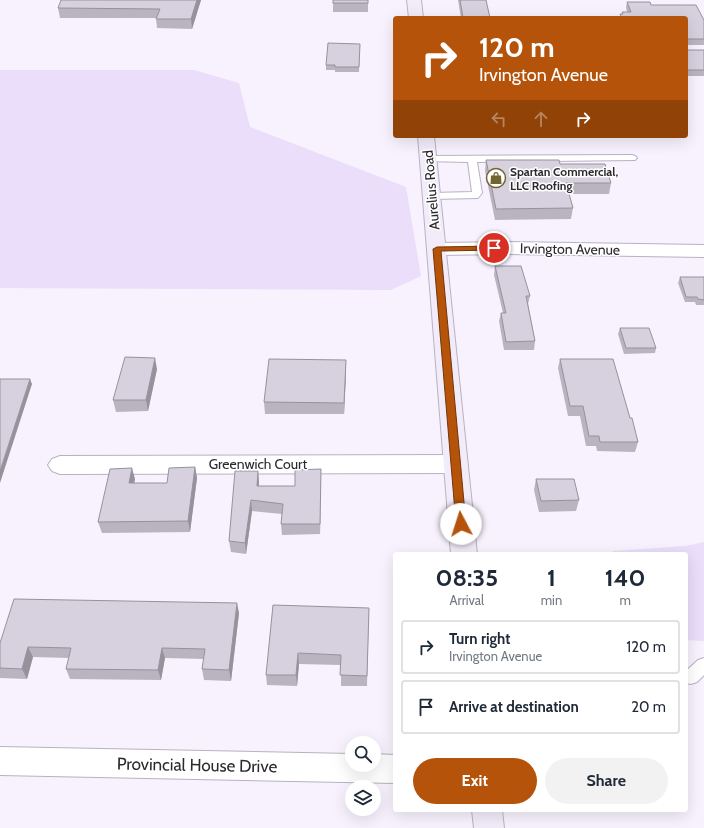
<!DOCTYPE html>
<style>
:root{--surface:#fff;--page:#f2f2f3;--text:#1f2937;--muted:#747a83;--line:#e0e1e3;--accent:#b45309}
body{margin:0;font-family:Cabin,sans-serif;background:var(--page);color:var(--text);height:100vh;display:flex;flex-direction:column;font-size:15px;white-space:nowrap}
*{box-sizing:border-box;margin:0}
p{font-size:13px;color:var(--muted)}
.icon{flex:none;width:22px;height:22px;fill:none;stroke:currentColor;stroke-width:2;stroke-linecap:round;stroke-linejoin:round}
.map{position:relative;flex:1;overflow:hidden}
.details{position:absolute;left:393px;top:552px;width:295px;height:260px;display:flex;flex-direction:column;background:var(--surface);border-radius:4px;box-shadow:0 4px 16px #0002}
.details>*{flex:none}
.top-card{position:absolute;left:393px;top:16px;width:295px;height:122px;border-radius:4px;box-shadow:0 4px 16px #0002;background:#b45309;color:#fff;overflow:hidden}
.tools{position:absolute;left:345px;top:736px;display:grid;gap:8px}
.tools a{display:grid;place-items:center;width:36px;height:36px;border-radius:50%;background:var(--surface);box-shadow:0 4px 16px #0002;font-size:20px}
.pin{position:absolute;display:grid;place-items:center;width:34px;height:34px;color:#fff;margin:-17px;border:2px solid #fff;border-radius:50%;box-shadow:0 1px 4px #0007}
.me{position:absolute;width:44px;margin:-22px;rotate:355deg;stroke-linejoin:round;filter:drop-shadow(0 0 3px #0008)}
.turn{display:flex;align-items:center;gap:14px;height:84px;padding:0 20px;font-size:18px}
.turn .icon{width:52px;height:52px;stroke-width:2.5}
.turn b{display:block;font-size:28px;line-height:34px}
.lanes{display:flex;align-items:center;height:38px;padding:0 20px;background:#0003;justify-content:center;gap:20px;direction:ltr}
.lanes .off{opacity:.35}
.eta{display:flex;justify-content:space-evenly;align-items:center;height:68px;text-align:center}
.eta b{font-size:24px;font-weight:700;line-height:28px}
.primary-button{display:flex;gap:8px;margin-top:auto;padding:8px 20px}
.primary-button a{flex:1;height:46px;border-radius:24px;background:var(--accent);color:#fff;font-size:16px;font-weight:700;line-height:46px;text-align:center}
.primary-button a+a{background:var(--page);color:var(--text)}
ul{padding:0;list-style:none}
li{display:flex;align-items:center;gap:12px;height:54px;margin:0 8px 6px;padding:0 12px;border:2px solid var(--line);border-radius:4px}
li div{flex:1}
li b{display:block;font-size:15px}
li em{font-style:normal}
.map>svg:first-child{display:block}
.green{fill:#eadefa}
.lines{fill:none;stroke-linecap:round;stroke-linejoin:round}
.lane-casing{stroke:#b8b2c0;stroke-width:2}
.street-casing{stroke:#b8b2c0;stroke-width:2}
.secondary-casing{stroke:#b8b2c0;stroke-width:2}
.lane{fill:#fff;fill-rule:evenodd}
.street{fill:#fff;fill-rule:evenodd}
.secondary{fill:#f2ecfa;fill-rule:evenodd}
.wall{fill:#b9b4c0}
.shaded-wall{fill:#96929c}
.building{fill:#d7d1df;stroke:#96929c}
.route{fill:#b45309;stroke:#753606}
.labels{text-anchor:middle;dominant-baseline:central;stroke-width:3;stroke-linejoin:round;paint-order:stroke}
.far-poi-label{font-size:12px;font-weight:bold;fill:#2c2a2f;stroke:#fff;text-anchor:start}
.street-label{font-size:14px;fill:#2c2a2f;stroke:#fff}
.near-street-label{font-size:17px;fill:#2c2a2f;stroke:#fff}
</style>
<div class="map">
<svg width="704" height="828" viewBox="0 0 704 828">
<rect width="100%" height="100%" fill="#f7f2fd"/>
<g class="green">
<path d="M0,70H194L239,83L250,127L406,187L421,276L391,290L0,288Z"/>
<path d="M704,542V641L686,640V554H612L613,551L685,546Z"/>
</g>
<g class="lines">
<defs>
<g id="lane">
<path d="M632,155L635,156L637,158L635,160L477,162L482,193L478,198L432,199L427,196L432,193L472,192L468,162L425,161L423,159L425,157L428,156Z"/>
<path d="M704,658V675L697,682L691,684L686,683V671L698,660Z"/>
</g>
<g id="street">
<path d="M508,242L704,245V257L508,254L437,255L430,253L428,249L430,245L437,243Z"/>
<path d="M456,455L464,458L468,464L464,470L456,473L60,474L52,471L48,465L52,459L60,456Z"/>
<path d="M0,747L352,754V765H374V754L395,755V783L0,775Z"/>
</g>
<g id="secondary">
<path d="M407,0H421L423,18H409Z"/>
<path d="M418,136H434L477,554H451Z"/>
<path d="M472,810H502L504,828H474Z"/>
</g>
</defs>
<use href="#lane" class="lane-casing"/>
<use href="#street" class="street-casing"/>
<use href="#secondary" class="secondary-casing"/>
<use href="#lane" class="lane"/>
<use href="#street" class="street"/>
<use href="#secondary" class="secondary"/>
</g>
<g class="wall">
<path d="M201,0L192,29L157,28L156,18H60L58,8Z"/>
<rect x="333" y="0" width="35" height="12"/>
<path d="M458,0H486L490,18H461Z"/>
<path d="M627,2L651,5L704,20V45H686V50H704V76H686V18H620V14H622V12H627L626,7Z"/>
<path d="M360,44L359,72H335V70H326V65Z"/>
<path d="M486,160L560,164L611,183L609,194H569L573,208L571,219L495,220L485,171Z"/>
<path d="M495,266L530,296L528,304L535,341L534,350H504L499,321L501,313H503L494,275Z"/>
<path d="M680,277H704V305H696L695,302H685L678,283Z"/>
<path d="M620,328L656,348L655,353L624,354L618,334Z"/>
<path d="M560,359L630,418L638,442L635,452L597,451L596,446H586L580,416H568L558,368Z"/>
<path d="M346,360V372L344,414H265L264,402Z"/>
<path d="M157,369L148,411L116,412L113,400Z"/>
<path d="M195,467L197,478L190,532L102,533L98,522L135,479L134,483H167Z"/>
<path d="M321,469L320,534L282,535L281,524L282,514L252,511L246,554L231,552L229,541L258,471L259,486H295Z"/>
<path d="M536,479L579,500L576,511L539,512L534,490Z"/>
<path d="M369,608L367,686H341V665L299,664L297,686L267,685L266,675Z"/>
<path d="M239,613L231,681L204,680L202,669L204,659L165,658L161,680L70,679L66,669L69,658L33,657L27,679L0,678V643Z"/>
</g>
<g class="shaded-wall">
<path d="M197,0H201L192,29L191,19Z"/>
<path d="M155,358L157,369L148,411L146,400Z"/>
<path d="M346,360V372L344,414V403Z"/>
<path d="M30,379L32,384L0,483V471Z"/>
<path d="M195,467L197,478L190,532L188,521Z"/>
<path d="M132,468L135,479L132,494L129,483Z"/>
<path d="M321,469V480L320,534V524Z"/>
<path d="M258,471L259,482L258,497L257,486Z"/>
<path d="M251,500L252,511L246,554L245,543Z"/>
<path d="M237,603L239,613L231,681L229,670Z"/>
<path d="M28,647L33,657L27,679L22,669Z"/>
<path d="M162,648L165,658L161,680L158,670Z"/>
<path d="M298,653L299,664L297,686L296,675Z"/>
</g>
<g class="building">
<path d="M61,0H197L191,19H156L160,9L58,8Z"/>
<rect x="333" y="0" width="35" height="3"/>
<path d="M460,0H486L490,18H463Z"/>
<path d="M627,2H650L651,5H696L704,20V39H686V50H704V70H686V18H622L620,14H623L622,12H631Z"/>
<path d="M328,43L360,44L359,67H335V65H326Z"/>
<path d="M486,160H559L560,164H605L611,183H566L573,208L496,209Z"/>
<path d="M495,266H521L530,296H526L535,341L506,342L501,313H506Z"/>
<path d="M680,277H704V300L698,299L697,297H686Z"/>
<path d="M620,328H649L656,348H626Z"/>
<path d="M125,357L155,358L146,400H113Z"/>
<path d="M269,359L346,360L344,403L264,402Z"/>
<path d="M560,359H613L630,418H632L638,442H600L599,436H589L583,406H570Z"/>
<path d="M0,379H30L0,471Z"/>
<path d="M195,467L188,521L98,522L110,469L132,468L129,483H167L169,468Z"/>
<path d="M321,469L320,524H281L283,504L251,500L245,543L229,541L235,471H258L257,486H295V470Z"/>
<path d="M536,479H574L579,500L541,501Z"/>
<path d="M14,599L237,603L229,670L202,669L205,649L162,648L158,670L66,669L71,648L28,647L22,669L0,668V643Z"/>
<path d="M273,605L369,608L367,676L340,675L341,655L298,653L296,675H266Z"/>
</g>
<path class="route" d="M494,246L497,248L496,250L441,251L466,524L465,527H458L456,524L433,249L437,247Z"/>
<defs>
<symbol id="shop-ring" viewBox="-11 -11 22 22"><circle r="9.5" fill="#fff" stroke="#716431" stroke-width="1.5"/><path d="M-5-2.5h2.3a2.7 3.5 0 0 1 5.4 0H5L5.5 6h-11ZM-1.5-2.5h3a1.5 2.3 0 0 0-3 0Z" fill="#716431"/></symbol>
</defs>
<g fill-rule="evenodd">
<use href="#shop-ring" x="485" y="167" width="22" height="22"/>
</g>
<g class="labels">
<g class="far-poi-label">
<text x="510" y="171">Spartan Commercial,<tspan x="510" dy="14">LLC Roofing</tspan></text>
</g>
<g class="street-label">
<text transform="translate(431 190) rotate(-95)">Aurelius Road</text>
<text transform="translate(570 249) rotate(1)">Irvington Avenue</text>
<text x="258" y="464">Greenwich Court</text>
</g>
<g class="near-street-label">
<text transform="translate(197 765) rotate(1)">Provincial House Drive</text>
</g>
</g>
</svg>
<div class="tools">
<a><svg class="icon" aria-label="search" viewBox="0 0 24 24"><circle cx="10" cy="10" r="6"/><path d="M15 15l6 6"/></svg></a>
<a><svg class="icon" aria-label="layers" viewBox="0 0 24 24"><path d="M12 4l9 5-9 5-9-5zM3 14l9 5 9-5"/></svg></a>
</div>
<div class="pin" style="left:494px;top:248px;background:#d93025"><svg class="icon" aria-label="arrive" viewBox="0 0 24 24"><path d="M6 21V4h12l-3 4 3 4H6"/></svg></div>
<svg class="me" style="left:461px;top:524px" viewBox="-20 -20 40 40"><circle r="19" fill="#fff"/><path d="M0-13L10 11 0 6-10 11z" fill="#b45309"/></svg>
<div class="top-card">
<div class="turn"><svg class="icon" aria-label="right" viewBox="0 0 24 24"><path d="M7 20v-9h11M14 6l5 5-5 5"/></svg><div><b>120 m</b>Irvington Avenue</div></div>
<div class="lanes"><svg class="icon off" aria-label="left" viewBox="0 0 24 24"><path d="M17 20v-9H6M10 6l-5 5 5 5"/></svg><svg class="icon off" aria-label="ahead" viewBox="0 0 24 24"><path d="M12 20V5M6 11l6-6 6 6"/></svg><svg class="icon" aria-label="right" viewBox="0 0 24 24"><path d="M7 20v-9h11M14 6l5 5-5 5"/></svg></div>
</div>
<section class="details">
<div class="eta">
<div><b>08:35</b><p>Arrival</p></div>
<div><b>1</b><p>min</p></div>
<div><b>140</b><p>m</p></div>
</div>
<ul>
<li><svg class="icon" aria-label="right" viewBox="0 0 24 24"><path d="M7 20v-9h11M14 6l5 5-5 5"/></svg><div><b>Turn right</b><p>Irvington Avenue</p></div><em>120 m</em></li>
<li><svg class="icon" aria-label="arrive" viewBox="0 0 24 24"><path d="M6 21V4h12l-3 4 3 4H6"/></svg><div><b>Arrive at destination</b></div><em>20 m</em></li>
</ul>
<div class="primary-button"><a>Exit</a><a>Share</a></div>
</section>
</div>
